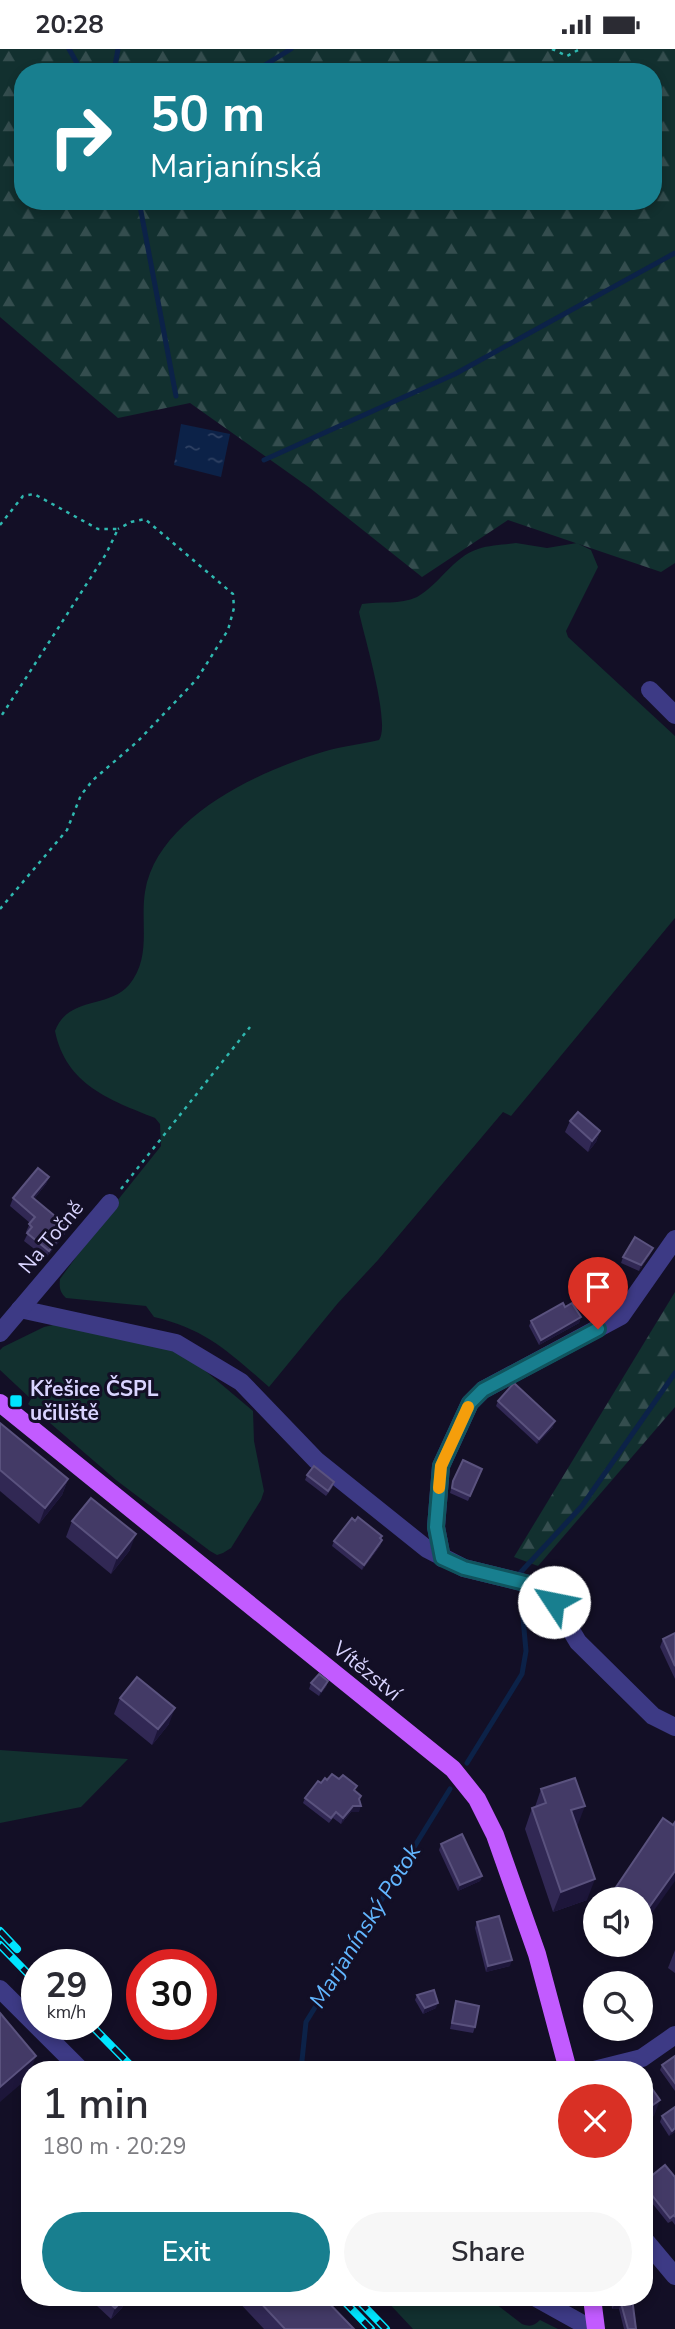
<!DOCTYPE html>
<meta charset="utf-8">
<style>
:root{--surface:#fff;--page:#f7f7f7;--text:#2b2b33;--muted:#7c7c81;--accent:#187f8f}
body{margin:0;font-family:"Nunito Sans",sans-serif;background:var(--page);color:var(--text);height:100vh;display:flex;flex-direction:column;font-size:26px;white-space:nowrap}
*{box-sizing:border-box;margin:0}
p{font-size:23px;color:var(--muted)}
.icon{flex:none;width:38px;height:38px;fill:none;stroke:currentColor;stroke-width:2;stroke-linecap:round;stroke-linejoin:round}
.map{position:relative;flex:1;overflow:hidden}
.panel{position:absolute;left:21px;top:2012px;width:632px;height:245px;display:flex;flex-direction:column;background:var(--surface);border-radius:28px;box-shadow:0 4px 10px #0003}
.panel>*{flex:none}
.guide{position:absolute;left:14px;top:14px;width:648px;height:147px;border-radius:28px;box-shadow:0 4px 10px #0003;background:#187f8f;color:#fff;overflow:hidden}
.fabs{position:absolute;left:583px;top:1838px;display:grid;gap:14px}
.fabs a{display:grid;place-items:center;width:70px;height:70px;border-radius:50%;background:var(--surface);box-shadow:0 4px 10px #0003;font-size:35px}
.speed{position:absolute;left:21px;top:1900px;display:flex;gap:14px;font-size:35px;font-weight:700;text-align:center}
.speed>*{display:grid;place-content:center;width:91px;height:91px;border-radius:50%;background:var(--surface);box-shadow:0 4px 10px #0003;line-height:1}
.speed small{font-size:18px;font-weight:400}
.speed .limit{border:10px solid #d22;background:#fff;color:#111}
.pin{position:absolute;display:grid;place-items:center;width:60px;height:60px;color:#fff;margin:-72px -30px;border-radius:50% 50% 50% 0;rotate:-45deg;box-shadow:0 0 7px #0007}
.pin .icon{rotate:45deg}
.me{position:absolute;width:77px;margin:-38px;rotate:304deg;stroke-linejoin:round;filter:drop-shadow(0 0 5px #0008)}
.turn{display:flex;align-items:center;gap:24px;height:147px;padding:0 21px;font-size:32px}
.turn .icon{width:91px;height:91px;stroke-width:2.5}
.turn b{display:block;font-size:49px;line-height:60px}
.round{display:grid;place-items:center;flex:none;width:74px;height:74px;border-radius:37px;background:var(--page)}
.head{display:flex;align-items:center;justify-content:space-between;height:119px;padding:0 21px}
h1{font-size:42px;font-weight:600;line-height:52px}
.cta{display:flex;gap:14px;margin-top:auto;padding:14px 21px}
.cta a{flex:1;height:80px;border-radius:42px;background:var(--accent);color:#fff;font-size:28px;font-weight:600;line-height:80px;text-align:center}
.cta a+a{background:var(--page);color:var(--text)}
.status{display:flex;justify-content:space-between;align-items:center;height:49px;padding:0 35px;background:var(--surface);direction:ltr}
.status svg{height:19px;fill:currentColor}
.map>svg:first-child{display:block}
.grass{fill:#12302f}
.forest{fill:url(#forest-firs);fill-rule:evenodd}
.water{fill:url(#water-ripples)}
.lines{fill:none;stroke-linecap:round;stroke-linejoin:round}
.stream{stroke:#0c2248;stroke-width:5}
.path{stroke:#2fb8b0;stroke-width:2.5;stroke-dasharray:3.5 5;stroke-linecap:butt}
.minor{stroke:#3d3a85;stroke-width:18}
.major{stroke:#c25bff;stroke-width:18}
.rail-casing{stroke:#00e5ff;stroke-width:8}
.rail{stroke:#130f26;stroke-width:5;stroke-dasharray:16;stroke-linecap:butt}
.wall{fill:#312854}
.shaded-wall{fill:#1d163a}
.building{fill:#433a66;stroke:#5a527e;stroke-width:2}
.route-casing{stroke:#10535d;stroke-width:18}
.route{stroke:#187f8f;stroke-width:12}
.slow{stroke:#f59e0b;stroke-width:12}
.poi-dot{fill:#00e5ff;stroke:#130f26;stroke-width:2.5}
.labels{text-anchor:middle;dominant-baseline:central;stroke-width:6;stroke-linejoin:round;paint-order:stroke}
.street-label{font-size:21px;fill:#d9d4ff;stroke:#130f26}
.poi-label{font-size:21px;font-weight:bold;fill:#d9d4ff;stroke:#130f26;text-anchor:start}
.water-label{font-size:23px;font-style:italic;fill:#62b6ff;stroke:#130f26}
</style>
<div class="status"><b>20:28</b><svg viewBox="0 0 49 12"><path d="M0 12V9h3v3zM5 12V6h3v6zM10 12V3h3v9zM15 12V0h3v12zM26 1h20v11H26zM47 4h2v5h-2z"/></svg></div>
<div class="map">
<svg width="675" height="2280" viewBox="0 0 675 2280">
<defs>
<pattern id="forest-firs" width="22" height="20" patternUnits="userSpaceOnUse" patternTransform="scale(1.75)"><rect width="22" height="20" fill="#12302f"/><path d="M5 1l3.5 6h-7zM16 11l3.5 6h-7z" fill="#344d4e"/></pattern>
<pattern id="water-ripples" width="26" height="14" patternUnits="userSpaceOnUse" patternTransform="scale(1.75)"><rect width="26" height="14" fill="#0c2248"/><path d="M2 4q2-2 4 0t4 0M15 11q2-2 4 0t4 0" fill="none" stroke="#2f4163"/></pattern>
</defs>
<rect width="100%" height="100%" fill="#130f26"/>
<g class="grass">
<path d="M516,494L547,499L577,494L591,501L598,518L566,582L568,588L675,687V869L511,1067L503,1063L378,1211L338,1254L269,1338C230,1304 206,1280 154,1268L146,1257L66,1249C60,1243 59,1239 60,1230L117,1152L161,1097L160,1075L155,1069C110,1051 66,1036 55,982C68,947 108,960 129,936C152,908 140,875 145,843C157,768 261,721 326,702C343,697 362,695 379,691C391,675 364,587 359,563L362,555C380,552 400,556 417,548C439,536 453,508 478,500C490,496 504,496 516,494Z"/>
<path d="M62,1274L161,1295L202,1319L253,1362L254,1392L264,1442L261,1451L231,1499L223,1504L217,1506L210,1502L116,1431L28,1355L31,1350L0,1321V1301L3,1298L44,1278Z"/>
<path d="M0,1701L128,1710L81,1758L0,1774Z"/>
<path d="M384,2249H488L522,2275C530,2278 534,2277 540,2271L558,2280H413Z"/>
</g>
<g class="forest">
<path d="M0,0H675V514L661,523L508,471L422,528L310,439L190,354L118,369L0,268ZM23,23H653V152H23Z"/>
<path d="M675,1243V1358L538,1517L514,1508Z"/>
</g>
<path class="water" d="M181,375L230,385L221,428L174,416Z"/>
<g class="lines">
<g class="stream">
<path d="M69,0L82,23"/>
<path d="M114,23L118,0"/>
<path d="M254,23L291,0"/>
<path d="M139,152L176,347"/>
<path d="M264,411L455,325L675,204"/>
<path d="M519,1525L582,1457L675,1324"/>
<path d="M467,1714L522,1625L526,1602L521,1547"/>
<path d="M301,2021L306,1973L450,1740"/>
</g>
<g class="path">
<path d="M552,0L567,7L580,0"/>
<path d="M0,476L23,447L34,445L98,480H118L106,505L0,669"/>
<path d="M0,860L67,781L81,746L93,731L138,692L197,630L228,581L234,559L233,545L145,470L131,473L118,480"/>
<path d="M121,1140L250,978"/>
</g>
<g class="minor">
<path d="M650,641L675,666"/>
<path d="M20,1260L176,1294L241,1333L316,1411L427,1500L464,1519L537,1537L554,1553L578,1593L653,1667L675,1678"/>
<path d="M0,1284L110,1154"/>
<path d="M442,1509L436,1478L441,1417L470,1354L483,1341L621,1267L675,1190"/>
<path d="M0,1940L81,2021"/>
<path d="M594,2021L642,2009L675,1986"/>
<path d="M644,2190L675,2227"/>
<path d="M536,2249L592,2280"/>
</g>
<g class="major">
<path d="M0,1354L453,1720L477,1750L495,1786L537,1905L568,2021"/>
<path d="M592,2249L596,2280"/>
</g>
<defs>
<g id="rail">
<path d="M0,1882L17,1900"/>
<path d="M0,1896L37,1934"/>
<path d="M91,1976L135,2021"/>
<path d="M341,2249L371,2280"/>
<path d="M356,2249L386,2280"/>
</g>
</defs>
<use href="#rail" class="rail-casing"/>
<use href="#rail" class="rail"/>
</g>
<g class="wall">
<path d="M570,1072L600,1082L596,1093L588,1103L565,1083Z"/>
<path d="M49,1128L46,1135L34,1150L65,1185L46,1209L24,1192L28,1184L26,1183L30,1174L10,1157L13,1149Z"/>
<path d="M651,1204L639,1222L621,1214L623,1208Z"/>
<path d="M565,1258L581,1268L579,1274L539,1296L529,1277L531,1272Z"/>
<path d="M498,1352L553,1378L537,1395L496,1357Z"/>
<path d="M0,1374L68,1430L62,1446L39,1475L0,1442Z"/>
<path d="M307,1426L334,1433L332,1439L326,1447L305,1431Z"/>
<path d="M480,1426L468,1452L450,1444L453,1432Z"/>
<path d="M72,1472L130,1501L111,1525L66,1488Z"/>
<path d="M355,1472L382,1487L381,1490L382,1491L380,1497L362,1521L332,1497L334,1492Z"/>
<path d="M675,1584V1630L660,1598L663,1590Z"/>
<path d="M328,1632L326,1638L319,1647L309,1640L311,1634Z"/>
<path d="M120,1649L169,1675L152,1696L114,1665Z"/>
<path d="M327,1731L355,1742L359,1752V1763H351L341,1775L333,1769L329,1774L303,1754L305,1749L321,1734Z"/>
<path d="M541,1740L577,1778L587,1851L553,1863L525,1780L532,1759L535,1758Z"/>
<path d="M441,1795L482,1827L480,1832L458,1842L439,1801Z"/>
<path d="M477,1873L510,1917L486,1923L475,1879Z"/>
<path d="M613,1895H630L625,1903Z"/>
<path d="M675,1901V1924L668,1919Z"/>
<path d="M417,1946L436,1959L423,1965L415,1951Z"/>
<path d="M456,1952L475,1978L473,1984L450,1980Z"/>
<path d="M675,2007V2042L660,2021L662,2016Z"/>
<path d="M662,2067L675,2083L669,2087L660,2073Z"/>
<path d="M675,2128V2176L672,2172L668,2174L644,2144V2133Z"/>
<path d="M99,2249H126L122,2259L111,2270L96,2256Z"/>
<path d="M235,2249H324L354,2280H264Z"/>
<path d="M611,2249H632L636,2280H624L619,2260H612Z"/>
</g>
<g class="shaded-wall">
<path d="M600,1082L596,1093L588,1103L592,1092Z"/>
<path d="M49,1128L46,1135L29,1156L32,1148Z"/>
<path d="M68,1178L65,1185L46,1209L49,1202Z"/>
<path d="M653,1199L651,1204L639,1222L641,1216Z"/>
<path d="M581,1268L579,1274L539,1296L541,1291Z"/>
<path d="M555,1372L553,1378L537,1395L539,1390Z"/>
<path d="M68,1430L62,1446L39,1475L45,1459Z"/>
<path d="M136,1485L130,1501L111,1525L117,1509Z"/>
<path d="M382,1491L380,1497L362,1521L364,1516Z"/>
<path d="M328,1632L326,1638L319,1647L321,1642Z"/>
<path d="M175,1659L169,1675L152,1696L158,1680Z"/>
<path d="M353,1757H361L359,1763H351L341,1775L343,1769Z"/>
<path d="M585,1757L577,1778L571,1761Z"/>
<path d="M675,1822V1832L640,1881V1871Z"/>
<path d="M482,1827L480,1832L458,1842L460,1836Z"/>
<path d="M595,1830L587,1851L553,1863L561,1843Z"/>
<path d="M512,1911L510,1917L486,1923L488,1917Z"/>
<path d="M438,1954L436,1959L423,1965L425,1959Z"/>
<path d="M36,2007L31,2021H30L29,2028L0,2053V2038Z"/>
<path d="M660,2051L654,2067L644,2074V2062Z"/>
<path d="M675,2079V2083L669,2087L672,2082Z"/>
<path d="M126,2249L122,2259L111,2270L115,2259Z"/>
<path d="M621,2254L619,2260H612L615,2255Z"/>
</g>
<g class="building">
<path d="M578,1063L600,1082L592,1092L570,1072Z"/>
<path d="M38,1119L49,1128L32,1148L68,1178L49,1202L27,1184L32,1178L29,1175L35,1168L13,1149Z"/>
<path d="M635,1188L653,1199L641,1216L623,1208Z"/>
<path d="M563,1254L565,1258L572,1254L581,1268L541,1291L531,1272Z"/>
<path d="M514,1334L555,1372L539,1390L498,1352Z"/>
<path d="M0,1374L68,1430L45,1459L0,1421Z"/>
<path d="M463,1411L482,1420L470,1447L452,1439L453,1432Z"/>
<path d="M314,1417L334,1433L328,1442L307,1426Z"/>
<path d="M91,1449L136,1485L117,1509L72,1472Z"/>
<path d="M358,1468L382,1487L380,1489L382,1491L364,1516L334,1492L352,1469L355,1472Z"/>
<path d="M675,1584V1617L663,1590Z"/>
<path d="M319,1625L328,1632L321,1642L311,1634Z"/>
<path d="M137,1628L175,1659L158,1680L120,1649Z"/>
<path d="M332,1725L339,1730L343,1726L357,1737L354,1741L361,1747L359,1750L361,1757H353L343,1769L336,1763L331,1769L305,1749L318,1732L321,1734L325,1729L327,1731Z"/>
<path d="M575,1729L585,1757L571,1761L595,1830L561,1843L532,1759L546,1754L541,1740Z"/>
<path d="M663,1769L673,1776L675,1773V1822L640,1871V1850H608Z"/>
<path d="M462,1785L482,1827L460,1836L441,1795Z"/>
<path d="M499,1867L512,1911L488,1917L477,1873Z"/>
<path d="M434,1941L438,1954L425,1959L417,1946Z"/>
<path d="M456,1952L479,1957L475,1978L452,1974Z"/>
<path d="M0,1964L36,2007L0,2038Z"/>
<path d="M675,2007V2034L662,2016Z"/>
<path d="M452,2015L481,2019V2015L505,2018V2021H454Z"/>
<path d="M648,2034L660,2051L644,2062V2037Z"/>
<path d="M675,2058V2079L672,2082L662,2067Z"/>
<path d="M665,2116L675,2128V2168L674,2166L670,2169L644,2136V2133Z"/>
<path d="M104,2249H125L115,2259Z"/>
<path d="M256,2249H324L354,2280H285Z"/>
<path d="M614,2249H632L636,2280H628L621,2254L615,2255Z"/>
</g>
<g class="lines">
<defs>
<path id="route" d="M554,1553L537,1537L464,1519L442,1509L436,1478L441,1417L470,1354L483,1341L598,1280"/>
</defs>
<use href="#route" class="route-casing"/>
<use href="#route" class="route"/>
<path class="slow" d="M439,1439L441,1417L468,1358"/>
</g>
<rect class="poi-dot" x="9" y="1345" width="14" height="14" rx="3.5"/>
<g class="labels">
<g class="street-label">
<text transform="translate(51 1188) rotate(-50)">Na Točně</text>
<text transform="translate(367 1622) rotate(39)">Vítězství</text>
</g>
<g class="poi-label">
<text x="30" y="1340">Křešice ČSPL<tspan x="30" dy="24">učiliště</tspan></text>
</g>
<g class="water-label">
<text transform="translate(365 1877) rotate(-58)">Marjanínský Potok</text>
</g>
</g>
</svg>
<div class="fabs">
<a><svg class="icon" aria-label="sound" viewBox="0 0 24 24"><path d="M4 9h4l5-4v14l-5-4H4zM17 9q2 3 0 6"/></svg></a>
<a><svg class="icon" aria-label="search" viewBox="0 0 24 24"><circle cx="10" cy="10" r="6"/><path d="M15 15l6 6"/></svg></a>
</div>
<div class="speed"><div>29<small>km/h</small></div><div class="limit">30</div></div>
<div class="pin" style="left:598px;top:1280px;background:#d93025"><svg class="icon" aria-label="arrive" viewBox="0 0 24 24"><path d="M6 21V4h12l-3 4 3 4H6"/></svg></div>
<svg class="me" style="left:554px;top:1553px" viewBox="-20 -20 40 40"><circle r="19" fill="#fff"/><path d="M0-13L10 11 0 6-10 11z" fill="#187f8f"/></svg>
<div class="guide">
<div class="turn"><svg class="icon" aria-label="right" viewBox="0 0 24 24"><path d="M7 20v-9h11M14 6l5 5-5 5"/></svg><div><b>50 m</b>Marjanínská</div></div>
</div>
<section class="panel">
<div class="head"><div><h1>1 min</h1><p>180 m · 20:29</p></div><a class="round" style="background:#d93025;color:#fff"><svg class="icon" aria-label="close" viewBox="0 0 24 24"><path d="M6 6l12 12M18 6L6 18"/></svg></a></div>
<div class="cta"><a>Exit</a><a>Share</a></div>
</section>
</div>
